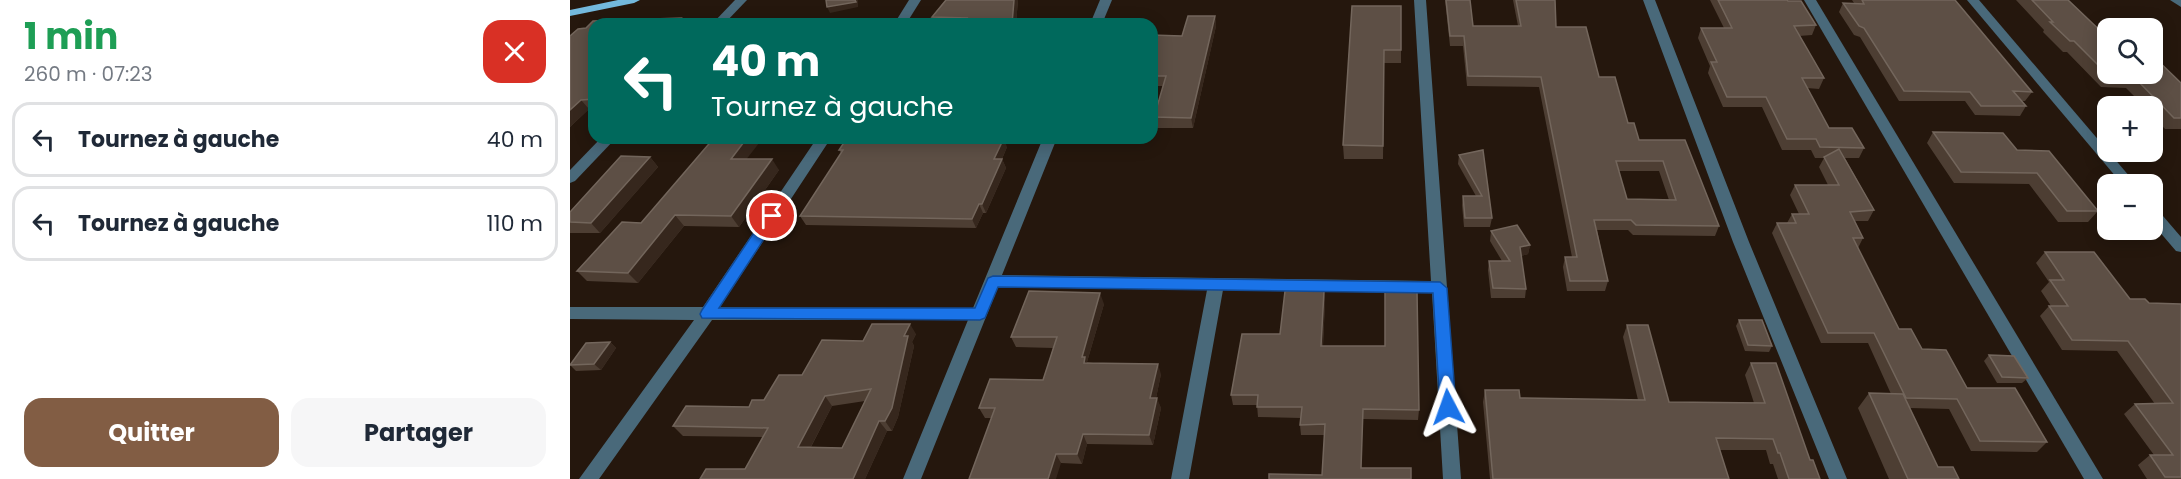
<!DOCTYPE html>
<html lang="fr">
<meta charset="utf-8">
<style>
:root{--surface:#fff;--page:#f6f6f7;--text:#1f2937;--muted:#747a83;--line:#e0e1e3;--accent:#825d44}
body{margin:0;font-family:Poppins,sans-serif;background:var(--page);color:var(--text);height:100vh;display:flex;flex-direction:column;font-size:22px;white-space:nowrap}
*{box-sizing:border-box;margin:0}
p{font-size:20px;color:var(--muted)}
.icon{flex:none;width:33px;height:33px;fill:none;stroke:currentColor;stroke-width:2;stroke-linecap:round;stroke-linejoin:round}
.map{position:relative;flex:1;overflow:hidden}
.sheet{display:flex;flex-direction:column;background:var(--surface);width:570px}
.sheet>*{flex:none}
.guide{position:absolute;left:18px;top:18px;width:570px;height:126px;border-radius:18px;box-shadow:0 3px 15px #0003;background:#00695c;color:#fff;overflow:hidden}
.buttons{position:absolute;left:1527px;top:18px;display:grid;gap:12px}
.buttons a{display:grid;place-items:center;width:66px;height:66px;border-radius:12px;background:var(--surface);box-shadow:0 3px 15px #0003;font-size:30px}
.pin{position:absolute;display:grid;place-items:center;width:51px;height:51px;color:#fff;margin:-26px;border:3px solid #fff;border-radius:50%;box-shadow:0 2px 6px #0007}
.me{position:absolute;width:66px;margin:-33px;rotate:356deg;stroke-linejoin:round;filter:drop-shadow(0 0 4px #0008)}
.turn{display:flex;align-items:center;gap:21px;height:126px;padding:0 24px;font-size:27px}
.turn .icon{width:78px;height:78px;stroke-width:2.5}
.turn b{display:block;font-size:42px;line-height:51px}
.round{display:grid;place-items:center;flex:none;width:63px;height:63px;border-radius:18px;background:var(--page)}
.summary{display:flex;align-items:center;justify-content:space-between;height:102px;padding:0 24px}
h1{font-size:36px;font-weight:700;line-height:45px;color:#1e9e55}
.primary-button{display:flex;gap:12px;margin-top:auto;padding:12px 24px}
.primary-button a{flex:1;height:69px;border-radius:18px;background:var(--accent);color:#fff;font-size:24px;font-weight:700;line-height:69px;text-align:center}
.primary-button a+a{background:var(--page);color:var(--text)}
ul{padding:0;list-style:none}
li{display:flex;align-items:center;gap:18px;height:75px;margin:0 12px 9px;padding:0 12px;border:3px solid var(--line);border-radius:18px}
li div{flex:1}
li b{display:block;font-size:22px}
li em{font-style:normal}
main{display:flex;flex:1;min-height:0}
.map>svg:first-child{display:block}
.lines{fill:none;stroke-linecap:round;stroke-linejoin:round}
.minor{fill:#49697a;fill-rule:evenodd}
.major{fill:#73b9dd;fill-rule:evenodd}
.wall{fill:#4d3e33;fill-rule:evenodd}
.shaded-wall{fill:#36271d}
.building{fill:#5d4f45;stroke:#73665c;stroke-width:1.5;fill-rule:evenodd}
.route{fill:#1a73e8;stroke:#114b97;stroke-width:1.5}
</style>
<main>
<section class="sheet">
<div class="summary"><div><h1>1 min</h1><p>260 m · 07:23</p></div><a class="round" style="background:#d93025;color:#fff"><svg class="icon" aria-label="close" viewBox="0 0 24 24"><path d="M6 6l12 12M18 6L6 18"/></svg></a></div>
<ul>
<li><svg class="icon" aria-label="left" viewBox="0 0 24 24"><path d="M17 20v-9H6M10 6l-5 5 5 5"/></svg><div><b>Tournez à gauche</b></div><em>40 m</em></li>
<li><svg class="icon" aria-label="left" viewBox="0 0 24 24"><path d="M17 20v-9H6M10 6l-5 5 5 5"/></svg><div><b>Tournez à gauche</b></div><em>110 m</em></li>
</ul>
<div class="primary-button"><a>Quitter</a><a>Partager</a></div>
</section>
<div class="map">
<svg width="1611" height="479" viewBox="0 0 1611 479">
<rect width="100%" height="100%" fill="#25170d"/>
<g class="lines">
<g class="minor">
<path d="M165,0H177L154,24H142Z"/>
<path d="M339,0H351L336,24H324Z"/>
<path d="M530,0H542L532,24H520Z"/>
<path d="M844,0H856L891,479H873L862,293L653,290L619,479H601L637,290L428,287L351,479H333L398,320H142L29,479H9L124,320L0,319V307H133L247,138H261L150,307L403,308L473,138H487L432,275L861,281Z"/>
<path d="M1073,0H1085L1179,242L1277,479H1259L1163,242Z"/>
<path d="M1234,0H1246L1533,479H1514Z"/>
<path d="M1397,0H1409L1566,184H1552Z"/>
<path d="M1600,0H1611V7Z"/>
<path d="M31,138H46L5,181L0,183V170Z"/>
<path d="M1582,208L1587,209L1611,237V252L1606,251L1582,223Z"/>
</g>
<path class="major" d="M48,0H70L64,3L0,16V10Z"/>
</g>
<g class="wall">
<path d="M376,0H448L446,24H365L362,17Z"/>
<path d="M875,0H900L903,26H948L943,0H985L986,27L1029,77L1069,140H1115L1149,226L1145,236L1063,235L1058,230H1027L1038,281L1035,291H997L993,267L995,257H1002L969,87L897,86L893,46H880ZM1049,171H1089L1099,200L1057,199Z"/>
<path d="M1140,0H1217L1246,25L1242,35L1229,36L1254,78L1249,89L1237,88L1259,128L1294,148L1289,158H1275L1304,210L1298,221H1285L1293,238L1288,248L1329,329L1397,388L1477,442L1467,452L1401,451L1379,409L1340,408L1368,467L1389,479H1319L1288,408L1299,393L1321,394L1298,343H1251L1202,233L1207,223H1217L1222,214H1229L1220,195L1225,185H1258L1249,167L1254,158H1245L1241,150H1212L1192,107H1153L1138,73L1140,66L1128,38L1131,28H1154Z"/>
<path d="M1282,0H1385L1462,92L1455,101H1451L1456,106L1450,116L1405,115L1395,101H1329L1290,37L1284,35L1269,12L1273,3H1284Z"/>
<path d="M1446,0H1498L1538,74L1611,83V129H1595L1582,115V106H1574L1556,88L1531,87L1497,52H1493L1473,32L1474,30Z"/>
<path d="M782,6L831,50V63H814L813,159H774L773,145Z"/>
<path d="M645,16L646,26L623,128H586L584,117L593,86H582V35L612,36Z"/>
<path d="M111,18L115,24H24V109H19L0,127V36L8,29L16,28L23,21Z"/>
<path d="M1363,132L1447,150L1528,211L1518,222H1488L1459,184L1384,183L1357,143Z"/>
<path d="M437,147L432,159L436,168L416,213H413L406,228L236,225L230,216L271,153L269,150Z"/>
<path d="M913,150L922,218L920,227H894L892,205L893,196H906L888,164L889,155Z"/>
<path d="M80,157L88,167L30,233H0V212Z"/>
<path d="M176,159L209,170L169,227L114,226L68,283L17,281L7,271L71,223Z"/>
<path d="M921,231L960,245L958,254L951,256L956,289L955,298H921L918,270L919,261H932L920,241Z"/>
<path d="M1475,252L1560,299L1579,303L1611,304V479H1577L1568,465L1580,455H1584L1554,414L1565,404H1585L1547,351L1492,350L1470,316L1479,306H1481L1471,291L1479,282L1466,263Z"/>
<path d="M754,291L755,302L753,346L849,410L848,420L793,419L752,475L755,435H731L730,425L731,418L688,417L687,405H663L661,395L710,334Z"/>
<path d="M534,304L517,362L591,374L586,398L591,408L583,445L517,444L512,464L491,463L421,418H415L409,408L473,380L483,348L446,347L441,337Z"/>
<path d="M1169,320L1202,346L1199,352L1175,351L1166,326Z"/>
<path d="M1057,325L1099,402L1184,403L1175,375L1181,363L1240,460L1250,479H1208L1203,464H1200L1196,450H1150L1159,479H920L913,402L915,390L950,398L1068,400L1053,337Z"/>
<path d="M346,334L342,342L344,346L328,417L322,431H317L295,479L175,469L193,437L113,436L103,426L179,407L194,400L232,375L293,341ZM295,401L272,448L241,447L262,406Z"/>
<path d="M40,342L46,348L31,370L6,371L0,365Z"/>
<path d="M1419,355L1458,378L1452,383H1427L1414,361Z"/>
</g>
<g class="shaded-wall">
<path d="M285,0H288V7L260,13L257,7Z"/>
<path d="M444,0H448L446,24H442Z"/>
<path d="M645,16L646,26L623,128L621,118Z"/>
<path d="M111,18L115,24H105Z"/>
<path d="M11,100L19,109L0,127V110Z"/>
<path d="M177,138H193L168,170L161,159Z"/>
<path d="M434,138L437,147L428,168L424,159Z"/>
<path d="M80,157L88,167L30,233L21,223Z"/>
<path d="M202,159L209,170L169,227L161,216Z"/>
<path d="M432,159L436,168L416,213L412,204Z"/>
<path d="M409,204L413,213L406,228L402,219Z"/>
<path d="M105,215L114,226L68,283L58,273Z"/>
<path d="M960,245L958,254L948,257L950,247Z"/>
<path d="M754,291L755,302L752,357L751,346Z"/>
<path d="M530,293L534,304L517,362L518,373L512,357Z"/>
<path d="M340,324L346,334L342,342L344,346L328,417L322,431L315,421L334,336Z"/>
<path d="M40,342L46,348L31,370L24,364Z"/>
<path d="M588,364L591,374L584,408L580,398Z"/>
<path d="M255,396L262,406L236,456L228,447Z"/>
<path d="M587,398L591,408L583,445L579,435Z"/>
<path d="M309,421L317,431L295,479H283Z"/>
<path d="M513,434L517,444L512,464L507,454Z"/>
<path d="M486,454L491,463L486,479H478Z"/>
</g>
<g class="building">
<path d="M256,0H285L286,2L257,7Z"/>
<path d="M376,0H444L442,24H393L397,18L362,17Z"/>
<path d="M876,0H900L903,26H951L946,0H985L986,27H1016L1029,77H1045L1058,123H1064L1069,140H1115L1149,226L1066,225L1061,220H1024L1038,281H1000L995,257H1007L971,77L898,76L894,36H880ZM1046,161H1093L1106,200L1057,199Z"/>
<path d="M1148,0H1217L1218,1H1231L1246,25L1224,26L1254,78H1232L1259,128H1282L1294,148L1250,147L1246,139H1217L1196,97H1157L1141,62H1147L1131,28H1162Z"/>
<path d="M1292,0H1385L1462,92L1443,91L1456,106H1411L1400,92L1334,91L1294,28L1289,26L1273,3L1294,4Z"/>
<path d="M1462,0H1498L1538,38V74H1582V55L1611,83V118H1604L1564,77L1539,76L1504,41H1500L1480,22H1483Z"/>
<path d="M782,6H831V50H814L813,146L773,145Z"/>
<path d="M618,16H645L621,118L584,117L596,76H582V35L612,36Z"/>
<path d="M111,18L105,24H24V99L11,100L0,110V36L8,29L16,28L23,21Z"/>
<path d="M1363,132L1433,133L1447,150L1479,151L1528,211H1497L1467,173L1391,172Z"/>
<path d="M144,138H177L161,159H202L161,216L105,215L58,273L7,271L52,222L71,223Z"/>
<path d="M277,138H434L424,159H432L412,204H409L402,219L230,216L273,150H269Z"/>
<path d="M1269,149L1304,210L1280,212L1293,238H1283L1329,329H1341L1352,349L1376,350L1397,388H1445L1477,442L1410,441L1387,399L1336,398L1304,333H1258L1207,223H1226L1222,214H1239L1225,185H1269L1254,157Z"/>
<path d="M913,150L922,218H895L893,196H912L889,155Z"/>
<path d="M51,156L80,157L21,223L0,222V212Z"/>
<path d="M947,225L960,245L950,247L956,289L923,288L919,261H940L921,231Z"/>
<path d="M1475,252H1524L1560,299H1575L1579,303L1611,304V477H1595L1580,455H1603L1565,404L1603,403L1558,341L1502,340L1479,306H1498L1480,280H1494Z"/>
<path d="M459,291L530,293L512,357H515L514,363L588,364L580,398H587L579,435L513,434L507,454H486L478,479H399L425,408H409L420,379L473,380L487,337H441Z"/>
<path d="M715,291H754L751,346H815V291H847L849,410L793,409L791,468H841V479H699V474L752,475L755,424L730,425L732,407H687L688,395H661L672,334H710Z"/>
<path d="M1169,320H1192L1202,346L1178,345Z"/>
<path d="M302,324H340L334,336H338L322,408L315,421H309L283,479H130L136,469H175L198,428L103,426L116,406L179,407L182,400H194L209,375H232L252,340L293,341ZM301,389L272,448L228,447L255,396Z"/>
<path d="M1057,325H1078L1099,402L1195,403L1181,363H1206L1240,460H1243L1250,479H1219L1210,453H1208L1203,439L1146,438L1159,479H923L915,390H949L950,398L1075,400Z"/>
<path d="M40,342L24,364L0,365L16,343Z"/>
<path d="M1419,355L1444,356L1458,378L1432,377Z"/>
<path d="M1299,393L1333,394L1368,467H1383L1389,479H1338Z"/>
</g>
<path class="route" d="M202,211L209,216L149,308H405L418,278L423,276L870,282L877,288L886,407L883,412L878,414L872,412L870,407L863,293L428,287L415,318L410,320L132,318L130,314L132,310L197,213Z"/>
</svg>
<div class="buttons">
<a><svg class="icon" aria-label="search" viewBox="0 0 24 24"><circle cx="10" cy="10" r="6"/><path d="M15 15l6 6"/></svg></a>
<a>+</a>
<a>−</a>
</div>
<div class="pin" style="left:202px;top:216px;background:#d93025"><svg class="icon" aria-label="arrive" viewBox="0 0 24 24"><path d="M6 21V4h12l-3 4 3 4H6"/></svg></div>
<svg class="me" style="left:878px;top:407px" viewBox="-20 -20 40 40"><path d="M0-17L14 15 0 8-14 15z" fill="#1a73e8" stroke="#fff" stroke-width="4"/></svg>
<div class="guide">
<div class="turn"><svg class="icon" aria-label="left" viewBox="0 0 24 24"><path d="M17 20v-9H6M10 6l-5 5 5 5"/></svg><div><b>40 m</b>Tournez à gauche</div></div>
</div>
</div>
</main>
